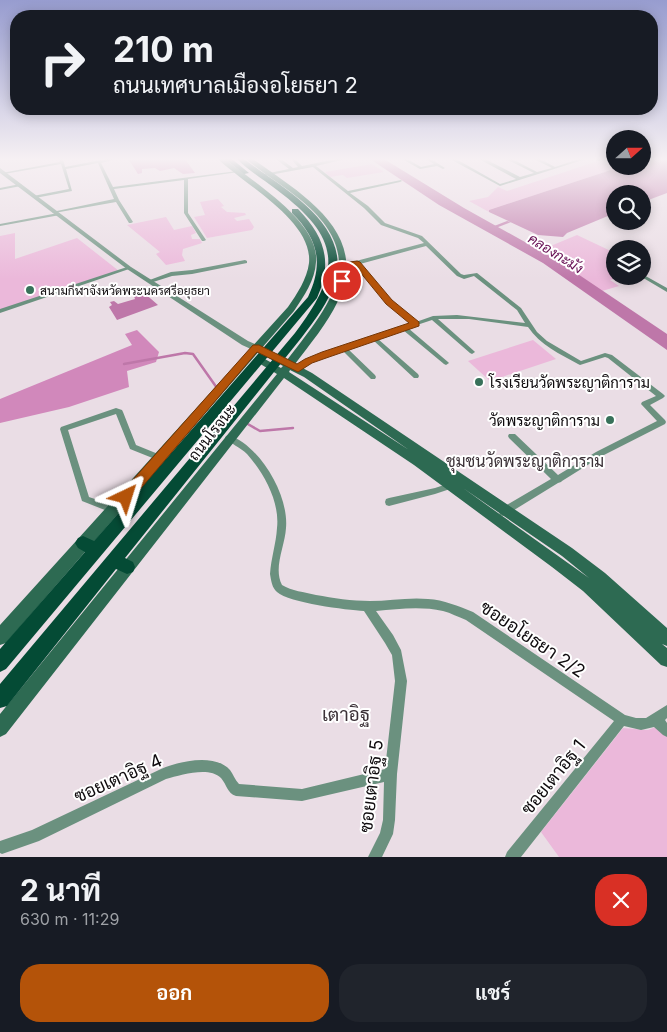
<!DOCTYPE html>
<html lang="th">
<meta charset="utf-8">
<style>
:root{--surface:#171b24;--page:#20242c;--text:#f1f3f6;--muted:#9ea1a6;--accent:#b45309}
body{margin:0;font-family:Inter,Sarabun,sans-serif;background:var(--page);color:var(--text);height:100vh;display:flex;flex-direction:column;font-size:19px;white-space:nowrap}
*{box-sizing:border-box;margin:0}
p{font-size:16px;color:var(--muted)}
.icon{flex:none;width:28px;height:28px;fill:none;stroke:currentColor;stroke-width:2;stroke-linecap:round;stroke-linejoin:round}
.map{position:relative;height:857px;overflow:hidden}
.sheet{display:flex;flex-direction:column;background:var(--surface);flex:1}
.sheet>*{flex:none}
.banner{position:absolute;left:10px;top:10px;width:648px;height:105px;border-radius:20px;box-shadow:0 2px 12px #0003;background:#171b24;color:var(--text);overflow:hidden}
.needle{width:32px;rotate:69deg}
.fabs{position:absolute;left:606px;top:130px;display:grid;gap:10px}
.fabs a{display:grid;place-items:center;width:45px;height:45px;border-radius:50%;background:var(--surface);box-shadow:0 2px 12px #0003;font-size:25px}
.pin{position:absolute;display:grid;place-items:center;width:42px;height:42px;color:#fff;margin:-21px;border:2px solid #fff;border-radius:50%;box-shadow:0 1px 5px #0007}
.me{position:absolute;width:55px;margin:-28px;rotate:41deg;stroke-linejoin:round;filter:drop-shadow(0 0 4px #0008)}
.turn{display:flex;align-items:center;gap:18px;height:105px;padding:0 20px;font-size:22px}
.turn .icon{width:65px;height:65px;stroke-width:2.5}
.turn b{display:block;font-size:35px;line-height:42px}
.round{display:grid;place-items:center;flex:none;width:52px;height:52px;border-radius:20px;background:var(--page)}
.head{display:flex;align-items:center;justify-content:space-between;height:85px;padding:0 20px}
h1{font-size:30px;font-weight:700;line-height:38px}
.button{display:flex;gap:10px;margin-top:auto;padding:10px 20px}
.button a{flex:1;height:58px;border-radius:20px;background:var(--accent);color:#fff;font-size:20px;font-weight:700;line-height:58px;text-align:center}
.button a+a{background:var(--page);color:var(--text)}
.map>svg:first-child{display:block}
.green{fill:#ebb8da}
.forest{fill:#d188bb}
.water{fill:#be77a9}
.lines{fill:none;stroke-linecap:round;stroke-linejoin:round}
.stream{stroke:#be77a9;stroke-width:2.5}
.canal{fill:#be77a9;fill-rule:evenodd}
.minor{fill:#6b917f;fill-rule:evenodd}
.tertiary{fill:#6b917f;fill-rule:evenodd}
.secondary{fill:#2d6a52;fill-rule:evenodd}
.primary{fill:#044b35;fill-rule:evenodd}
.route{fill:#b45309;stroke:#753606}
.poi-dot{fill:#38715a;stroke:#fff;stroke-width:2}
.labels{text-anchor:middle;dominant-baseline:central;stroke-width:4;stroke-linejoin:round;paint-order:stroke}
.far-poi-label{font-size:12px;fill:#0f0b0e;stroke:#fff;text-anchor:start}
.far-water-label{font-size:14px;font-style:italic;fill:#671054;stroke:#fff}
.poi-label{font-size:15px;fill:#0f0b0e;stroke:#fff;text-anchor:start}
.street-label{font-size:15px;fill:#0f0b0e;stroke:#fff}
.neighbourhood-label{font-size:16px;fill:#3b3137;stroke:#fff}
.near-street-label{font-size:18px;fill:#0f0b0e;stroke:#fff}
.near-neighbourhood-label{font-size:19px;fill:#3b3137;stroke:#fff}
</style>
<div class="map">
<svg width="667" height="857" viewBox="0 0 667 857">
<rect width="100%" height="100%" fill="#eadde5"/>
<g class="green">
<path d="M604,159H615V166H623L489,210V212L469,201L488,197L498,187L507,191Z"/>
<path d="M372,164L384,172L347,178L343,175L330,177L325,172Z"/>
<path d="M218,199L224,206L221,207L227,212L245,213L246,215L234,218L237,221L249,219L254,227L252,230L207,238L194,217L205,215L200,202Z"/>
<path d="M166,217L174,230L192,226L196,233L191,235L192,239H200L202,243L183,249L182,255L185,261L166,265L156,254L160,252L127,225Z"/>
<path d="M15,233V259L77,238L119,271L0,310V236Z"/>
<path d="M577,235L615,253V276H627L610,280L619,286L602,291L541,250Z"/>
<path d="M533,340L556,359L490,381L468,361Z"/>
<path d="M658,726L667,735V857H559L541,832L623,728L648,730Z"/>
</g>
<g class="forest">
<path d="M133,159H185L195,173L183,174L174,168L160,171L155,168L142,169V173L138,174L129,160Z"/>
<path d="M137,330L159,352L156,362L127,371L129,387L69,407L0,423V399L132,345L125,334Z"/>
</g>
<g class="water">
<path d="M370,159H384L464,208L557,260L667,334V350L543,263L439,205Z"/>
<path d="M643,159H667V193L643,202L642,194H615V213L567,233L563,237L538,235L489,212V210L623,166H642Z"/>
<path d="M139,291L143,292L158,305L117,320L109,307L112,305L110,302L114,301L118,304L135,299L133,293Z"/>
</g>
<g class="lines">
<g class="stream">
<path d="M124,364L185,353L193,354L217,388"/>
<path d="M246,423L260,431L293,428"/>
</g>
<path class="canal" d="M507,221L511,222L493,229L489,228Z"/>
<g class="minor">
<path d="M59,159H63L65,167L106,159H117L101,163L113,187L237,171L239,172L188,179V213L206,240L204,241H202L184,213V180L114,189L119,200L133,222L131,223H129L116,202L54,213L52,212L114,199L98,163L66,169L72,191L35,198L33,197V196L69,189L61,164L4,174L2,173L60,162Z"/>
<path d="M276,159H281L293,168L298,167L291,159H295L302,166L336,159H346L316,166L348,191L401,180L402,181L400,182L350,193L368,206L385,223L422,236L461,274L464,275L477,273L521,308L537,332L547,341L581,361L605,353L612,355L663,394L665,396L663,398L650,405L665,420L666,422L665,424L602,456L562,481L561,482L558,483L506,515L503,516L500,515L499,512L500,509L551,479L509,438L508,436L509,434H515L558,475L596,452L657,421L641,404L642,402L656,396L608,358L605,357L580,365L578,364C560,354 540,345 528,327L469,319H438L474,351L475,352L472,354L470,353L432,320L408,328L448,362L449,363L446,365L444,364L403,330L378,339L418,374L419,376L418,378H414L373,340L348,349L375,375L376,377L375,379H371L343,351L311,362L300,371H296L295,369L296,367L307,360L324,353L411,323L387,303L356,265L344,267L341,265L424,243L418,238L381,225L364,208L313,167L264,176V174L289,169ZM426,246L457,276L464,279L474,276L517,310L525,323L457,315L433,316L416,322L391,301L360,264Z"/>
<path d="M402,159H407L421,167L434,164L426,159H431L445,168L443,169L437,166L420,169Z"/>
<path d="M450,159H456L500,184L516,179L479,159H485L520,177L534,173L506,159H512L537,172L552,168L534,159H540L555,167L579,159H586L500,186Z"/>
<path d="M595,159H600L601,160L599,161Z"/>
<path d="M20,184L22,185L21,186L0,190V188Z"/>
<path d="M58,213L60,214V215L0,226V224Z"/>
<path d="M245,260L247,261V263L192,274L172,276L150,283L147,281L171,272L192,270Z"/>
<path d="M127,267L132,268L0,313V309Z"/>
<path d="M642,274L667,288V292L640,276H642Z"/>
<path d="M116,408L122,410L123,412L136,445L163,456L164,458L163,460L160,461L130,449L116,414L68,430L89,497L118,507L119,510L118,513L115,514L82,501L60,429L61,427Z"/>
<path d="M229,435C260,446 289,495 286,528C285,546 273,568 282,585C292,591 304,592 316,595C333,598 352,601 370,601C389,601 409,597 428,599C444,600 458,606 473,612L625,715L636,718H646L667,705V718L665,720L667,723V737L663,735L654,727L641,730L624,726L521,857H505L507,852L614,721L466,620C458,617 451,613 443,611C421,606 398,609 376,611L393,635L401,650L407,681L397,774L395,820L393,834L382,857H368L380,833L383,820L384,782L302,801L236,796C227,793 227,785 221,778C209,766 181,775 166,779L39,841L2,854L0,853V841L32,830L161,769C179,761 215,753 230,770C233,774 235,780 239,784L302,789L385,769L395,681L392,655L385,643L364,611C347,610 289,603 277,592C272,588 271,580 270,574C271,558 276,544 277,528C280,502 264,473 247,454C240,447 231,444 225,438L226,436Z"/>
<path d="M450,483L453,484L454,486L453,488L435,494L389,506L386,505L385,502L386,499L389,498L435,488Z"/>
</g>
<path class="tertiary" d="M0,168L131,267L248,341L268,350L269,352L268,354H262L242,345L127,269L0,173Z"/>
<g class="secondary">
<path d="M218,159H225C253,182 320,222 316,262C315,280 304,296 294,311L6,643L0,645V625L288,307C297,294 307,279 309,263C313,221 245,185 218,159Z"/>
<path d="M246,159H253C300,193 371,232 338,301C327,324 310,344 295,364L312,373L572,548L605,573L667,628V646L662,644L667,648V667L661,665L583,591L552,567L414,465L284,378L6,734L0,737V714L277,374L257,362L255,360L257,358H263L281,368L283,366L263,355L261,353L263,351H269L287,360C330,304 371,259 302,201C284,186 264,174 246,159ZM290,370L304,377L409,450L289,372ZM463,488L562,556L589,578Z"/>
</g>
<g class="primary">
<path d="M225,159H232L249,173L244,174Z"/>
<path d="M237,159H244C282,188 352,224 335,281C329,302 315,320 302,337L125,558L133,562L135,567L133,572L127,574L116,569L7,706L0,708V684L295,333C343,270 341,238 277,190C264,180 249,171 237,159Z"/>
<path d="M292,209H298C325,237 333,262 317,298L6,669L0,672V649L85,552L78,548L75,543L78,538L83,536L94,541L308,297C324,263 318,239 292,213Z"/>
</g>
</g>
<linearGradient id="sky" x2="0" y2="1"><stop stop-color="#979ccf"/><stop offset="0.57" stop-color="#f6f0f3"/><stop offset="1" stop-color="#f6f0f3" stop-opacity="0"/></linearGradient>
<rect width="667" height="279" fill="url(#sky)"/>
<path class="route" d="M357,261L360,262L392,300L419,322V326L329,357L312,363L298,372L257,352L131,500L126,502L121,500L120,497L121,493L253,345H259L297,364L305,359L322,352L409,323L386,304L355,266L348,267L346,281L339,283L342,263Z"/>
<g class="poi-dot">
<circle cx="30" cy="290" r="5"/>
<circle cx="479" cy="382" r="5"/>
<circle cx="610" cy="420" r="5"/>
</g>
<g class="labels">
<g class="far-poi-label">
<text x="40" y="290">สนามกีฬาจังหวัดพระนครศรีอยุธยา</text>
</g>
<g class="far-water-label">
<text transform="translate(556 253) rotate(32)">คลองกะมัง</text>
</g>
<g class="poi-label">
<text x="489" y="382">โรงเรียนวัดพระญาติการาม</text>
<text x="600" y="420" text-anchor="end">วัดพระญาติการาม</text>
</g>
<g class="street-label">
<text transform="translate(212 432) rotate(-52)">ถนนโรจนะ</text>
</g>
<g class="neighbourhood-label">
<text x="525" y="461">ชุมชนวัดพระญาติการาม</text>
</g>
<g class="near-street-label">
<text transform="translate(533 639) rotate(34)">ซอยอโยธยา 2/2</text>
<text transform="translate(553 777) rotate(-51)">ซอยเตาอิฐ 1</text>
<text transform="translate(118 778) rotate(-24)">ซอยเตาอิฐ 4</text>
<text transform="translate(371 786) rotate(-83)">ซอยเตาอิฐ 5</text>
</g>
<g class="near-neighbourhood-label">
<text x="346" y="714">เตาอิฐ</text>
</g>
</g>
</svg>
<div class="fabs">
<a><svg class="needle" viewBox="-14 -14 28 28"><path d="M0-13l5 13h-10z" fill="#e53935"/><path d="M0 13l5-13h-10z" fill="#9ea1a6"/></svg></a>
<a><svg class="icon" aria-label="search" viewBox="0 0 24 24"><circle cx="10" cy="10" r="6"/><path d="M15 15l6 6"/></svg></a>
<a><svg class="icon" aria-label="layers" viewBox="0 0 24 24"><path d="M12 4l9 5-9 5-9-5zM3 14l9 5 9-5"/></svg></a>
</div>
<div class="pin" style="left:342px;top:281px;background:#d93025"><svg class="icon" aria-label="arrive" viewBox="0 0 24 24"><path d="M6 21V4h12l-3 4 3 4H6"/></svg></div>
<svg class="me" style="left:126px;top:497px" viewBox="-20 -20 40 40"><path d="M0-17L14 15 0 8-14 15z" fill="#b45309" stroke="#fff" stroke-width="4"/></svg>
<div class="banner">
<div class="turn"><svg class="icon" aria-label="right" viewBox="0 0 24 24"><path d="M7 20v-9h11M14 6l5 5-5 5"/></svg><div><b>210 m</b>ถนนเทศบาลเมืองอโยธยา 2</div></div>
</div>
</div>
<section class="sheet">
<div class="head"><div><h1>2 นาที</h1><p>630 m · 11:29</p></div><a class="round" style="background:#d93025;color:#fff"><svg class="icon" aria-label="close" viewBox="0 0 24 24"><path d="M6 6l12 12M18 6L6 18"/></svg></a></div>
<div class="button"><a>ออก</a><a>แชร์</a></div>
</section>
